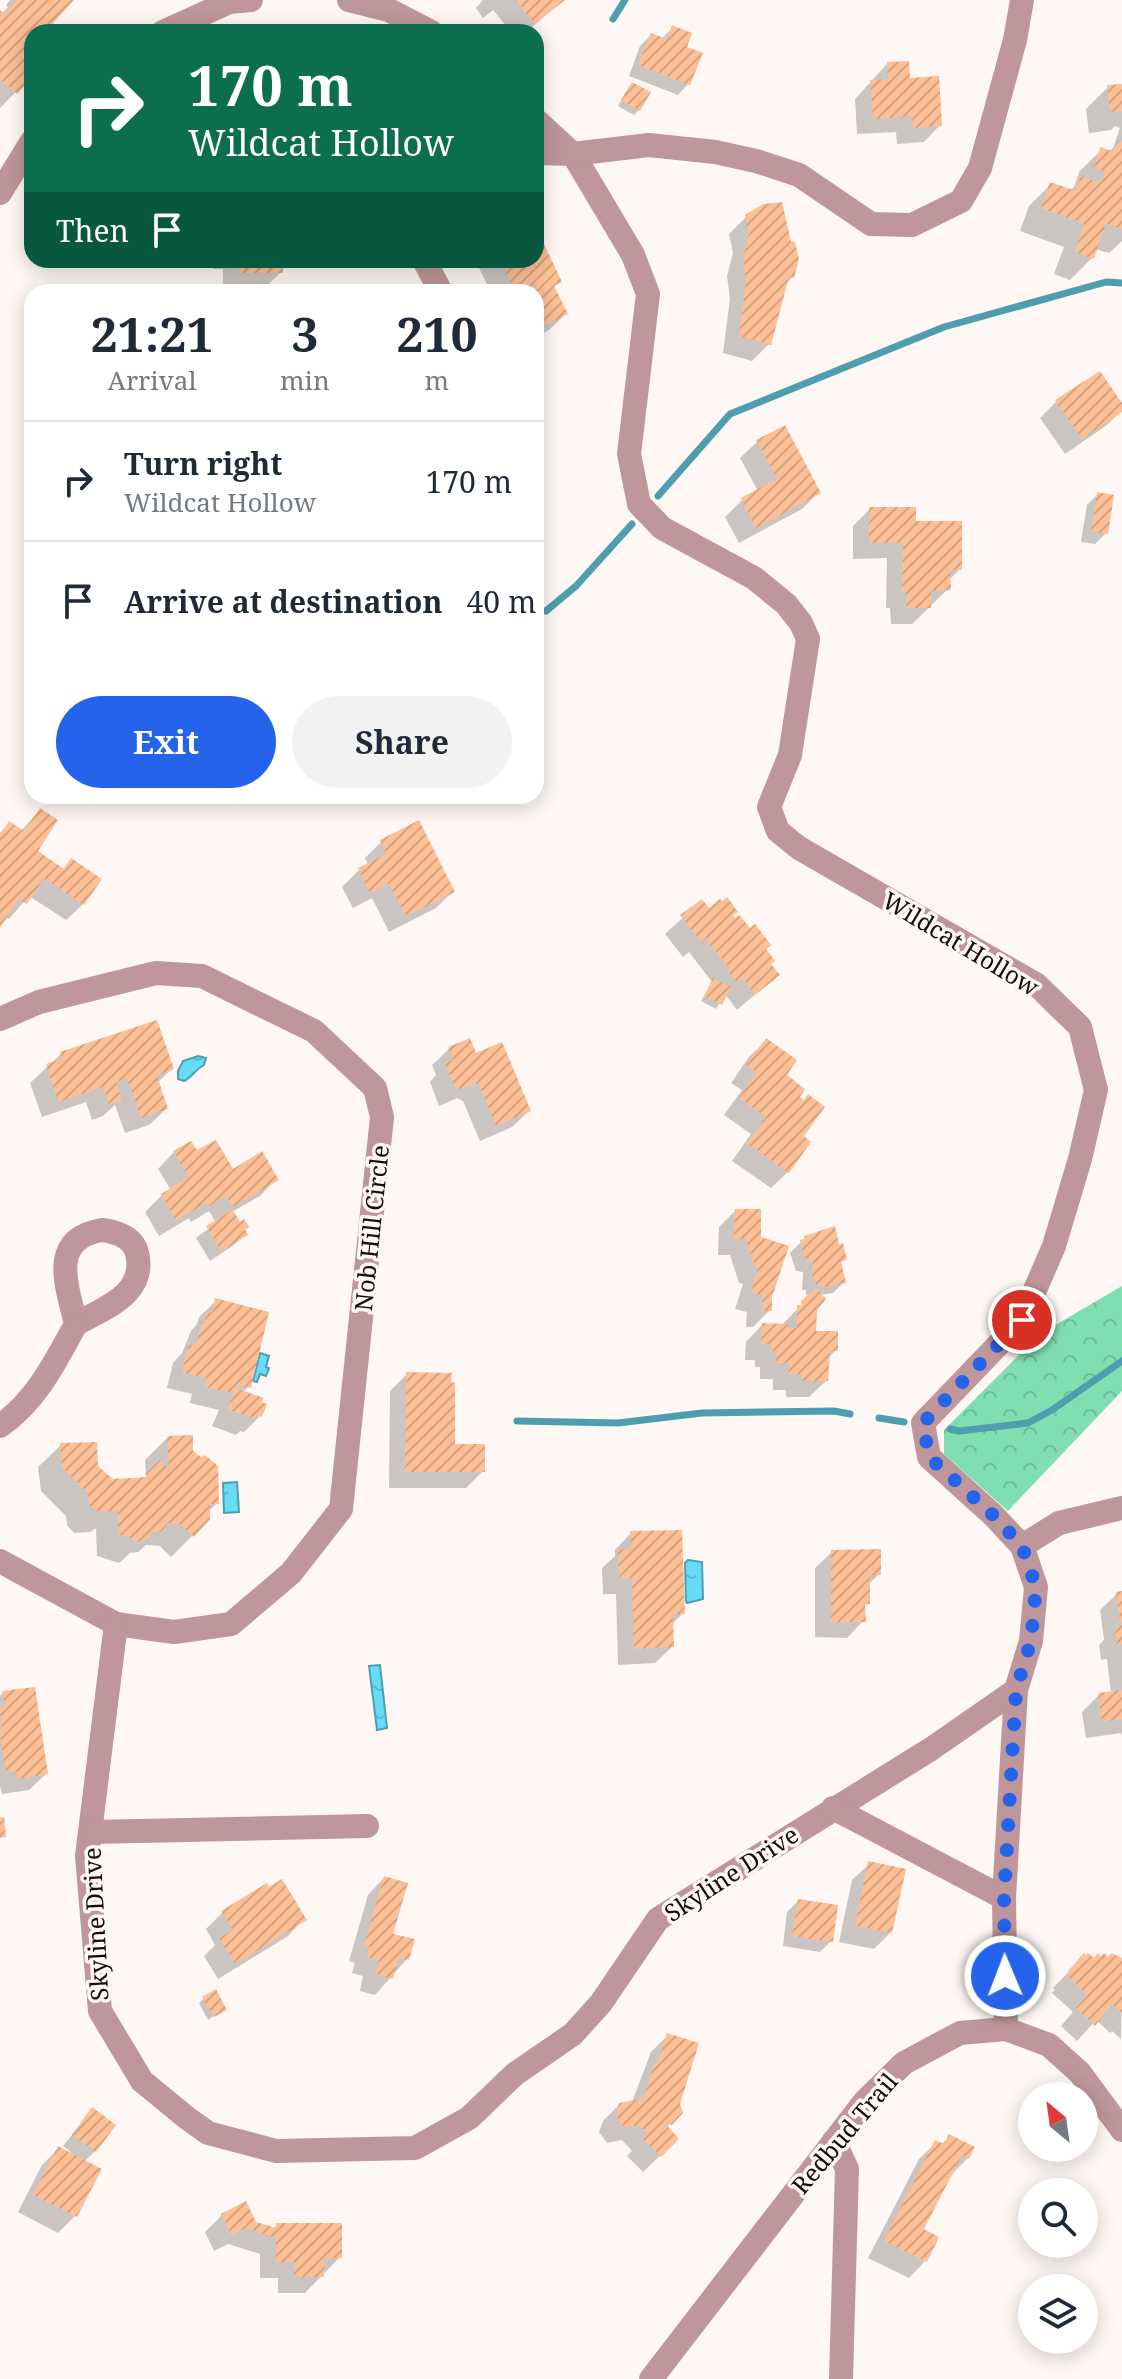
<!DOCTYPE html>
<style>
:root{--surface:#fff;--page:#f2f2f3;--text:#1f2937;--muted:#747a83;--line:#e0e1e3;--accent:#2563eb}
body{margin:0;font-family:"Noto Serif",serif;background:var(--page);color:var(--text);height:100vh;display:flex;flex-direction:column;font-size:30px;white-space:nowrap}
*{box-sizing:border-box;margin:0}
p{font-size:26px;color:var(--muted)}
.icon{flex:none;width:44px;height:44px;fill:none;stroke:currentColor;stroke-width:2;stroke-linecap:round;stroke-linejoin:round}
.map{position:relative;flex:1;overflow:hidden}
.side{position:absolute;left:24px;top:284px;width:520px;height:520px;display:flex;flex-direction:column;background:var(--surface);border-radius:24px;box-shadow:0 4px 20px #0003}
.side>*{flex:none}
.top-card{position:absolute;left:24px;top:24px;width:520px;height:244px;border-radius:24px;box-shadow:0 4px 20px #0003;background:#0b6e4f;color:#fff;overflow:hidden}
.needle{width:52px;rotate:331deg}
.controls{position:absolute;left:1018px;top:2082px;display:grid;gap:16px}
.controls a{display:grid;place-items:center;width:80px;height:80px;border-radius:50%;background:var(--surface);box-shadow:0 4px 20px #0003;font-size:40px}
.pin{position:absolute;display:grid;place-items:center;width:68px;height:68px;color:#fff;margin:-34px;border:4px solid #fff;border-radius:50%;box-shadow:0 2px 8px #0007}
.me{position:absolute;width:88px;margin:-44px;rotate:359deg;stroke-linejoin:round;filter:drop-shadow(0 0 6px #0008)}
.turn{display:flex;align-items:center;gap:28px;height:168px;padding:0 32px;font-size:36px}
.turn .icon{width:104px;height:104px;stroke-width:2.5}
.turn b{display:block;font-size:56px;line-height:68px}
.then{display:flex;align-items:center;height:76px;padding:0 32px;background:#0003;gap:16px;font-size:30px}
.eta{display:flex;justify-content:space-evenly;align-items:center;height:136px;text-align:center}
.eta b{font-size:48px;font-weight:700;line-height:56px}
.action{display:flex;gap:16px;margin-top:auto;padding:16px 32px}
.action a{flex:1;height:92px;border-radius:48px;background:var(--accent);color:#fff;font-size:32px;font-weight:700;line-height:92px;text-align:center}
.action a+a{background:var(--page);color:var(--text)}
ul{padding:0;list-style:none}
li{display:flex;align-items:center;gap:24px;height:120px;padding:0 32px;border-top:2px solid var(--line)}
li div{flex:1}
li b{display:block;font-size:30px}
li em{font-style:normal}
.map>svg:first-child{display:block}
.forest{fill:url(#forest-crowns)}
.water{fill:url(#water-ripples);stroke:#4f9eaf;stroke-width:2}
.shadow{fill:#0003}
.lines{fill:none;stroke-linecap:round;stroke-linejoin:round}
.stream{stroke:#4f9eaf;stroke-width:7}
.building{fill:url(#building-hatch)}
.minor{stroke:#bf9699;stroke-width:24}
.route{stroke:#2563eb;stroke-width:14;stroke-dasharray:0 25.2}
.labels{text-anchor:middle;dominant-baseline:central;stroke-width:7;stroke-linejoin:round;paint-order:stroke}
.street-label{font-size:24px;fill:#190e07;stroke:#fef7f3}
</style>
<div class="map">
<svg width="1122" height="2379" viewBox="0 0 1122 2379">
<defs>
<pattern id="forest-crowns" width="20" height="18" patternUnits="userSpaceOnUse" patternTransform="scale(2)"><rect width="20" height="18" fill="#80dfb1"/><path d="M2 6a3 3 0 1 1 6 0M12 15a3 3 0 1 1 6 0" fill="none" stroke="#6ebe97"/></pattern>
<pattern id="water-ripples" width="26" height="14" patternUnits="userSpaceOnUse" patternTransform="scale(2)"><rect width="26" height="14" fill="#66dcf7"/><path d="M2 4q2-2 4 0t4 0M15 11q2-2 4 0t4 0" fill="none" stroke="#58bcd2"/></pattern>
<pattern id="building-hatch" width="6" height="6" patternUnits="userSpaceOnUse" patternTransform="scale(2)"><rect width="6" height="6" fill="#fdbf95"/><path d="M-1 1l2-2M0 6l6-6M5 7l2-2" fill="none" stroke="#d8a37f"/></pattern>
</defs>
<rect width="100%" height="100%" fill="#fef7f3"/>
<path class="forest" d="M1122,1286V1391L1008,1511L944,1454V1430L1040,1334Z"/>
<g class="water">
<path d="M198,1056L206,1058L204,1065C195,1070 191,1078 184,1081L178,1079V1071L183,1061Z"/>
<path d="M260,1353L269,1356L266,1367L269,1368L266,1376L260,1374L257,1382L253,1381Z"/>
<path d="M237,1482L239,1512L224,1513L223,1483Z"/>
<path d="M688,1560L702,1562L703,1599L687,1603L686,1601L685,1563Z"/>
<path d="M380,1665L387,1728L377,1730L369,1666Z"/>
</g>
<g class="shadow">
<path d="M10,0H71L42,32H32V43L20,56L32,66V75L0,108V13L1,14L8,7L6,5Z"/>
<path d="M483,0H561V1L527,32H511L493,10L483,18L476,8Z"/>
<path d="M673,28L688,84L678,95L629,76L640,46L651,35L661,39Z"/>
<path d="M887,64L908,81L940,125L924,142L897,144L896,132L857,134L855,99Z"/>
<path d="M1122,86V241L1109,253L1095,249L1092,258L1070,280L1054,274L1064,247L1020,231L1029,206L1051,184L1069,191L1074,187L1079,172L1101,150L1109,152L1113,148L1120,128L1115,126L1111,130L1089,133L1086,109L1108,87Z"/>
<path d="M628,89L639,110L634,115L618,106Z"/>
<path d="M746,217L792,277L786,284L769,344L752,361L723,353L730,299L727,276L733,253L729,234Z"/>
<path d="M536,250L559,281L553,288L566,314L549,330L536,337V292H491L478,266L484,260H536Z"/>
<path d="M213,260H281V272L264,289H223V269H213Z"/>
<path d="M1056,402L1122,406V410L1107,425L1065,454L1040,418Z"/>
<path d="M757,442L819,492L802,509L739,543L725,517L742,500L758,491L740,458Z"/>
<path d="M1098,494L1106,533L1095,544L1081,542L1087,505Z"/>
<path d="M870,509L914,523L960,569L948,581V589L912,624H891L890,608H886L887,558L853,559V526Z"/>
<path d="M441,796H457L446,804Z"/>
<path d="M40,810L35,852L62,870L71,860L83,904L66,920L29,896L9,919L5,917L0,924V833L9,823L21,831Z"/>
<path d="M381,842L453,891L436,908L389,932L372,898L353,908L342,887L359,870L368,865L365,858Z"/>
<path d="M701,901L708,910L731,915L763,949L769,965L777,975L737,1010L725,994L716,1009L701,1001L712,982L689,952L683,957L665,934Z"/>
<path d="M766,1041L797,1098L801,1137L788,1172L771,1188L732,1161L751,1134L724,1115L742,1090L731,1083L749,1057Z"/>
<path d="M449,1049L475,1056L529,1111L512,1127L480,1141L463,1101L457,1098L439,1106L430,1082L436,1075L432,1065Z"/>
<path d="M61,1054L172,1069L157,1083L166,1109L149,1125L125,1133L115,1105L103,1116L92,1120L86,1102L42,1117L30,1083Z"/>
<path d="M174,1152L196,1153L232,1171L276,1179L260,1196L232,1212L245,1234L234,1245L210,1261L196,1238L216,1223L209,1211L191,1222L189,1218L159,1236L145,1212L162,1195L171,1190L158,1169Z"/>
<path d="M735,1211L759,1239L770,1297V1310L753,1327H746L747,1312L735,1309L743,1284L739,1283L730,1255H718L719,1227Z"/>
<path d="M805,1238L844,1259L840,1264L844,1282L833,1293L820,1295L815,1309L814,1333L836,1350L827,1359L826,1381L809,1397H786V1390H773V1379H760V1367H755V1360H745L746,1342L762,1325L781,1326L810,1296L806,1295V1290H802L803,1272L796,1271L790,1253Z"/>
<path d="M216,1301L249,1386L243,1392L260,1416L244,1432L240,1431L236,1435L212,1426L219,1410L190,1403L192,1394L167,1388L173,1363L182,1353L191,1331L197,1324L199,1317Z"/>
<path d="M407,1374L453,1446L483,1471L466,1488H389L390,1391Z"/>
<path d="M167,1438L191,1452L217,1503L208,1512L193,1535L171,1557L160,1546L146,1545L138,1552L130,1553L119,1563L97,1556L96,1528L90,1532L74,1533L67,1525L66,1516L41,1491L38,1467L61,1445L96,1467L113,1481L143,1479L146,1476L145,1460Z"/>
<path d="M631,1533L683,1613L671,1625L672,1647L655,1663L618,1665L616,1594H603L602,1568L615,1556V1550Z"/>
<path d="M832,1552L879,1574L868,1585V1603L863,1608V1621L847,1638L815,1637V1568Z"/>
<path d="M1122,1593V1736L1121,1733L1086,1738L1082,1712L1099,1695L1111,1693L1107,1659L1101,1660L1099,1645L1104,1640L1100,1610L1117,1594Z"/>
<path d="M3,1693L46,1774L29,1790L2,1794L0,1786V1696Z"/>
<path d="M869,1864L891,1932L874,1949L839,1942L852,1880Z"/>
<path d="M384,1878L391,1935L407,1959L375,1995L360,1991L363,1976L352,1973L355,1963L349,1961L368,1895Z"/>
<path d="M798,1901L831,1941L820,1952L783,1946L787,1912Z"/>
<path d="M222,1913L304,1919L288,1936L218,1979L204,1956L215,1945L206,1929Z"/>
<path d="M1084,1956L1094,1961H1122L1121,2039L1112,2031L1110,2033L1096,2020L1077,2041L1061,2026L1073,2012L1052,1993L1055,1990L1053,1988Z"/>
<path d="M204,1998L224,2009L208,2020L199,2003Z"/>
<path d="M668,2035L681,2112L666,2128L677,2139L643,2172L627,2156L632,2151L622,2140L607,2143L599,2132L603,2121L620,2104L632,2102L651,2052Z"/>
<path d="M92,2110L95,2151L84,2162L99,2170L75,2216L58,2233L18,2212L42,2165L58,2149L70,2155L71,2152L63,2146Z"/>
<path d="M950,2136L968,2158L951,2175L921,2230L937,2238L925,2261L909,2278L868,2258L919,2159L936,2143L941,2145Z"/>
<path d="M222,2215L273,2229L277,2225L340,2257L305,2293H278V2278H260V2254L228,2244L214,2251L205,2232Z"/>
</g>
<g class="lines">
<g class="stream">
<path d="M613,19L625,0"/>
<path d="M658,496L730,414L944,327L1106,282L1122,283"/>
<path d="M546,611L576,586L632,524"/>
<path d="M879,1418L904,1422"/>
<path d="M517,1421L618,1423L702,1413L834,1411L850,1414"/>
<path d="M950,1429L959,1431L1028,1423L1052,1410L1122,1361"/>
</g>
</g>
<g class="building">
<path d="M17,0H74L45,32H32V46L23,56L32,63V78L17,94L0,79V10L4,14Z"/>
<path d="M515,0H565L535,24Z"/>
<path d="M672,25L692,33L687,47L703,53L690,85L638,65L651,33L667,39Z"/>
<path d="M909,61L910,78L939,76L942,126L913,128L912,116L873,119L870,80L888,79L887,62Z"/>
<path d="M632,82L651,92L640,111L621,100Z"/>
<path d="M1122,84V111L1110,112L1107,85Z"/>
<path d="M1118,141L1122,142V229L1106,223L1094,259L1075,252L1084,224L1041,208L1050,182L1076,191L1081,176L1101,183L1106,172L1093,167L1101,147L1114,152Z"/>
<path d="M782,202L791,242H795L799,259L794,278L789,277L771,345L739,336L746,281L743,258L749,235L745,215L763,204Z"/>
<path d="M544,244L562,282L554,286L568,314L536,330V292H516L500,260H536V247Z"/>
<rect x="239" y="260" width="44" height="13"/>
<path d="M1100,371L1122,403V412L1082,439L1055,400Z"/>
<path d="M785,425L821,493L756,528L741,498L777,479L756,440Z"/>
<path d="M1097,492L1114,495L1108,534L1091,531Z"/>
<path d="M869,507H916V521H962V570H950L951,590L931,591V608H907L906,592H902L903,543H869Z"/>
<path d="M40,808L58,820L38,851L64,869L71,858L102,879L84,905L44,878L27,904L19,899L0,928V835L9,821L24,831Z"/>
<path d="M419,820L455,892L406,916L389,883L370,893L358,868L387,854L380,840Z"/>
<path d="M727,897L738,912L733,915L735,918L739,915L750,928L755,924L771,945L766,949L775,961L771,964L780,975L755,995L742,978L737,983L726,968L728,966L707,941L708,940L706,937L701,942L680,915L702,899L709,908L720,899L722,901Z"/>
<path d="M713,978L731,987L722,1005L704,996Z"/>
<path d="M157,1020L174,1069L157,1076L168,1109L141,1118L127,1078L116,1082L122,1100L109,1105L102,1087L58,1102L46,1064L62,1059L60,1052Z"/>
<path d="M470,1038L476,1053L502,1042L531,1111L496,1126L479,1084L475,1083L456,1090L445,1063L453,1060L448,1047Z"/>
<path d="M766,1038L797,1060L787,1075L805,1089L800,1097L804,1100L808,1094L825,1107L804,1136L811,1142L789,1173L747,1143L766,1117L739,1098L757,1073L746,1065Z"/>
<path d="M216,1140L233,1169L262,1151L279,1180L233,1207L226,1196L208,1207L206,1203L176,1220L161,1194L189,1177L173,1151L191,1141L197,1150Z"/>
<path d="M735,1209H761V1237L789,1246L772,1297V1311H762L763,1296L751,1292L758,1268L755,1267L746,1239H734Z"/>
<path d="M233,1210L240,1222L244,1219L249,1227L245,1229L248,1235L221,1251L206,1226Z"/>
<path d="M835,1226L839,1244L843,1243L847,1260L841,1261L846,1283L826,1287L816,1285V1280H812L813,1262L806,1261L800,1240L805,1239L804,1236Z"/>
<path d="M816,1288L826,1299L817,1310L816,1331H838V1351H830L828,1381H802V1374H789V1363H776V1351H771V1344H761L762,1323L788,1324V1328H797V1305H801V1301Z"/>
<path d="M215,1298L269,1312L251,1388L237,1384L236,1388L264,1398L262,1402L267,1404L262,1417L257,1415L255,1419L227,1409L234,1393L205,1387L207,1378L182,1372L189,1344L196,1346L201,1322L204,1323L207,1312L212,1313Z"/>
<path d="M406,1372L452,1373L451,1382L455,1383V1444H485V1472H405Z"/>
<path d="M193,1435V1451L201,1457L205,1455L218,1466L219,1504H210V1519L194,1537L182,1525L168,1523L162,1531L149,1533L150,1535L146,1540L143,1539L144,1541H135V1539L132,1540L128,1536L118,1535V1508L114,1511H96L88,1503V1493L62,1468L60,1443L97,1442L98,1466L113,1479L148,1477L145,1474L160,1460L169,1469L167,1436Z"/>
<path d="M682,1530L685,1614H673L674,1647L634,1649L632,1578H619L618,1549H631L630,1531Z"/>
<path d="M881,1549V1575H870V1604H865L866,1622H831V1550Z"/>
<path d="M1122,1591V1621L1120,1622L1116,1592Z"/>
<path d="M1122,1625V1644L1117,1645L1115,1627Z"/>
<path d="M35,1687L48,1774L18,1779L17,1771L6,1772L0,1733V1729H2L0,1709L5,1708L2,1691Z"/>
<path d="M1122,1690V1719L1102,1722L1098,1693Z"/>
<path d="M4,1817L6,1837L0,1838V1818Z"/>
<path d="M868,1861L906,1869L892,1933L855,1926Z"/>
<path d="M384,1876L408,1883L393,1934L415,1939L409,1960L399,1958L393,1979L375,1974L379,1960L367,1957L370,1946L364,1945Z"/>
<path d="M282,1879L307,1920L235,1964L219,1938L233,1930L221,1911L267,1883L269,1887Z"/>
<path d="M798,1899L838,1905L833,1942L792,1936Z"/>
<path d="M1084,1953L1086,1955L1088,1953L1094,1958L1098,1953L1101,1956L1104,1953L1108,1957L1112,1953L1122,1958V2013L1112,2003L1095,2026L1076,2008L1088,1995L1067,1975L1070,1972L1068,1971Z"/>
<path d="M216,1989L227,2010L214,2017L202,1997Z"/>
<path d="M667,2033L699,2043L680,2104L683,2113L672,2125L665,2123L679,2139L661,2157L642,2138L647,2133L639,2125L624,2127L615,2115L619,2103L644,2098L655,2061L658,2062Z"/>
<path d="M92,2107L116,2125L96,2152L72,2135Z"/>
<path d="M949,2134L975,2147L969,2159L962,2155L924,2229L939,2237L927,2262L884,2241L935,2140L944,2144Z"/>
<path d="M58,2146L102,2169L77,2217L33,2195Z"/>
<path d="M246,2201L256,2222L276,2228V2223H342V2258H324V2277H294V2262L276,2263V2238L246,2228L231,2235L221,2214Z"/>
</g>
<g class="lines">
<g class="minor">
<path d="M349,0L389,10L431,32"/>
<path d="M163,32L229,2L251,0"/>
<path d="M536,120L573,154L633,255L648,294L629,454L639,504L662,528L754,578L786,604L801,623L808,639L790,755L769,807L778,831L799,848L1037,985L1080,1027L1096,1090L1080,1159L1054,1246L1022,1320L923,1423L929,1457L993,1515L1022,1546L1036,1587L1031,1641L1016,1690L1004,1898L1006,2029"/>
<path d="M536,153L573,154L649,145L715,152L756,161L799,175L871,224L912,225L961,201L980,168L1015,40L1022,0"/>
<path d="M0,193L32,141"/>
<path d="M424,260L441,292"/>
<path d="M0,1019L39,1002L156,973L202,976L314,1031L375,1088L382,1117L341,1509L291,1573L231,1624L174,1632L116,1624L0,1561"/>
<path d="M102,1230C117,1232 133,1237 137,1253C147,1294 104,1308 76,1324C67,1286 48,1239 102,1230Z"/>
<path d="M0,1426C37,1400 55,1362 76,1324"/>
<path d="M1022,1546L1059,1523L1122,1508"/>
<path d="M116,1624L87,1856L100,2011L142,2081L187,2118L208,2133L276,2151L415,2148L469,2118L515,2074L573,2034L601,2003L658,1919L931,1749L1016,1690"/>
<path d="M833,1808L1004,1898"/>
<path d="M91,1832L367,1826"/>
<path d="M834,2141L847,2169L841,2379"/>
<path d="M651,2379L865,2101L904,2063L960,2033L1006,2029L1049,2045L1080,2073L1122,2130"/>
</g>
</g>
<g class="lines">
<path class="route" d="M1005,1976L1004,1898L1016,1690L1031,1641L1036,1587L1022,1546L993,1515L929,1457L923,1423L1022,1320"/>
</g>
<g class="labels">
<g class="street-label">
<text transform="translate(961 943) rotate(31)">Wildcat Hollow</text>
<text transform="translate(371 1228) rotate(-84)">Nob Hill Circle</text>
<text transform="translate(731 1873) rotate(-33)">Skyline Drive</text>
<text transform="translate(95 1924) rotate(-93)">Skyline Drive</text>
<text transform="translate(844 2133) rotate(-50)">Redbud Trail</text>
</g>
</g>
</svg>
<div class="controls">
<a><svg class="needle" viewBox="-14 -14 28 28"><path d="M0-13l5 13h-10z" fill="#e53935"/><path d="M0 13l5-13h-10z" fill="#747a83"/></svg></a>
<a><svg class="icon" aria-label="search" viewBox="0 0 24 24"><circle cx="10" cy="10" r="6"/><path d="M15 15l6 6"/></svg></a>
<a><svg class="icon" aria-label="layers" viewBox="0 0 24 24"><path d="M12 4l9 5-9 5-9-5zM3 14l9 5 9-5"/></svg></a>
</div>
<div class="pin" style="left:1022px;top:1320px;background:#d93025"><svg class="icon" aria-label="arrive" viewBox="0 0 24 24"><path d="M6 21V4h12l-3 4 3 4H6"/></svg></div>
<svg class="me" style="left:1005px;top:1976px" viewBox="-20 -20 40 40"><circle r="17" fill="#2563eb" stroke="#fff" stroke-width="3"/><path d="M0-11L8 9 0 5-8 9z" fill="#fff"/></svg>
<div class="top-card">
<div class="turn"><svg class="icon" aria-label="right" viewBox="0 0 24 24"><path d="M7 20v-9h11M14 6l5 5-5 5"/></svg><div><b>170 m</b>Wildcat Hollow</div></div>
<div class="then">Then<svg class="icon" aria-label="arrive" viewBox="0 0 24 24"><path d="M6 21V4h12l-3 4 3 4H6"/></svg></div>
</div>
<section class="side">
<div class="eta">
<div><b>21:21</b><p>Arrival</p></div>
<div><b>3</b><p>min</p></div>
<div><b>210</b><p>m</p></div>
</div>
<ul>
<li><svg class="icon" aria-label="right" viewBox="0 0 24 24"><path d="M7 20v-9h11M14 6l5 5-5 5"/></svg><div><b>Turn right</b><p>Wildcat Hollow</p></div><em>170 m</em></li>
<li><svg class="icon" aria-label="arrive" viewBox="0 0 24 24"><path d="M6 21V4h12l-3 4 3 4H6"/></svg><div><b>Arrive at destination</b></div><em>40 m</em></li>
</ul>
<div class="action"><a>Exit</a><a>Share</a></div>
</section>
</div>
